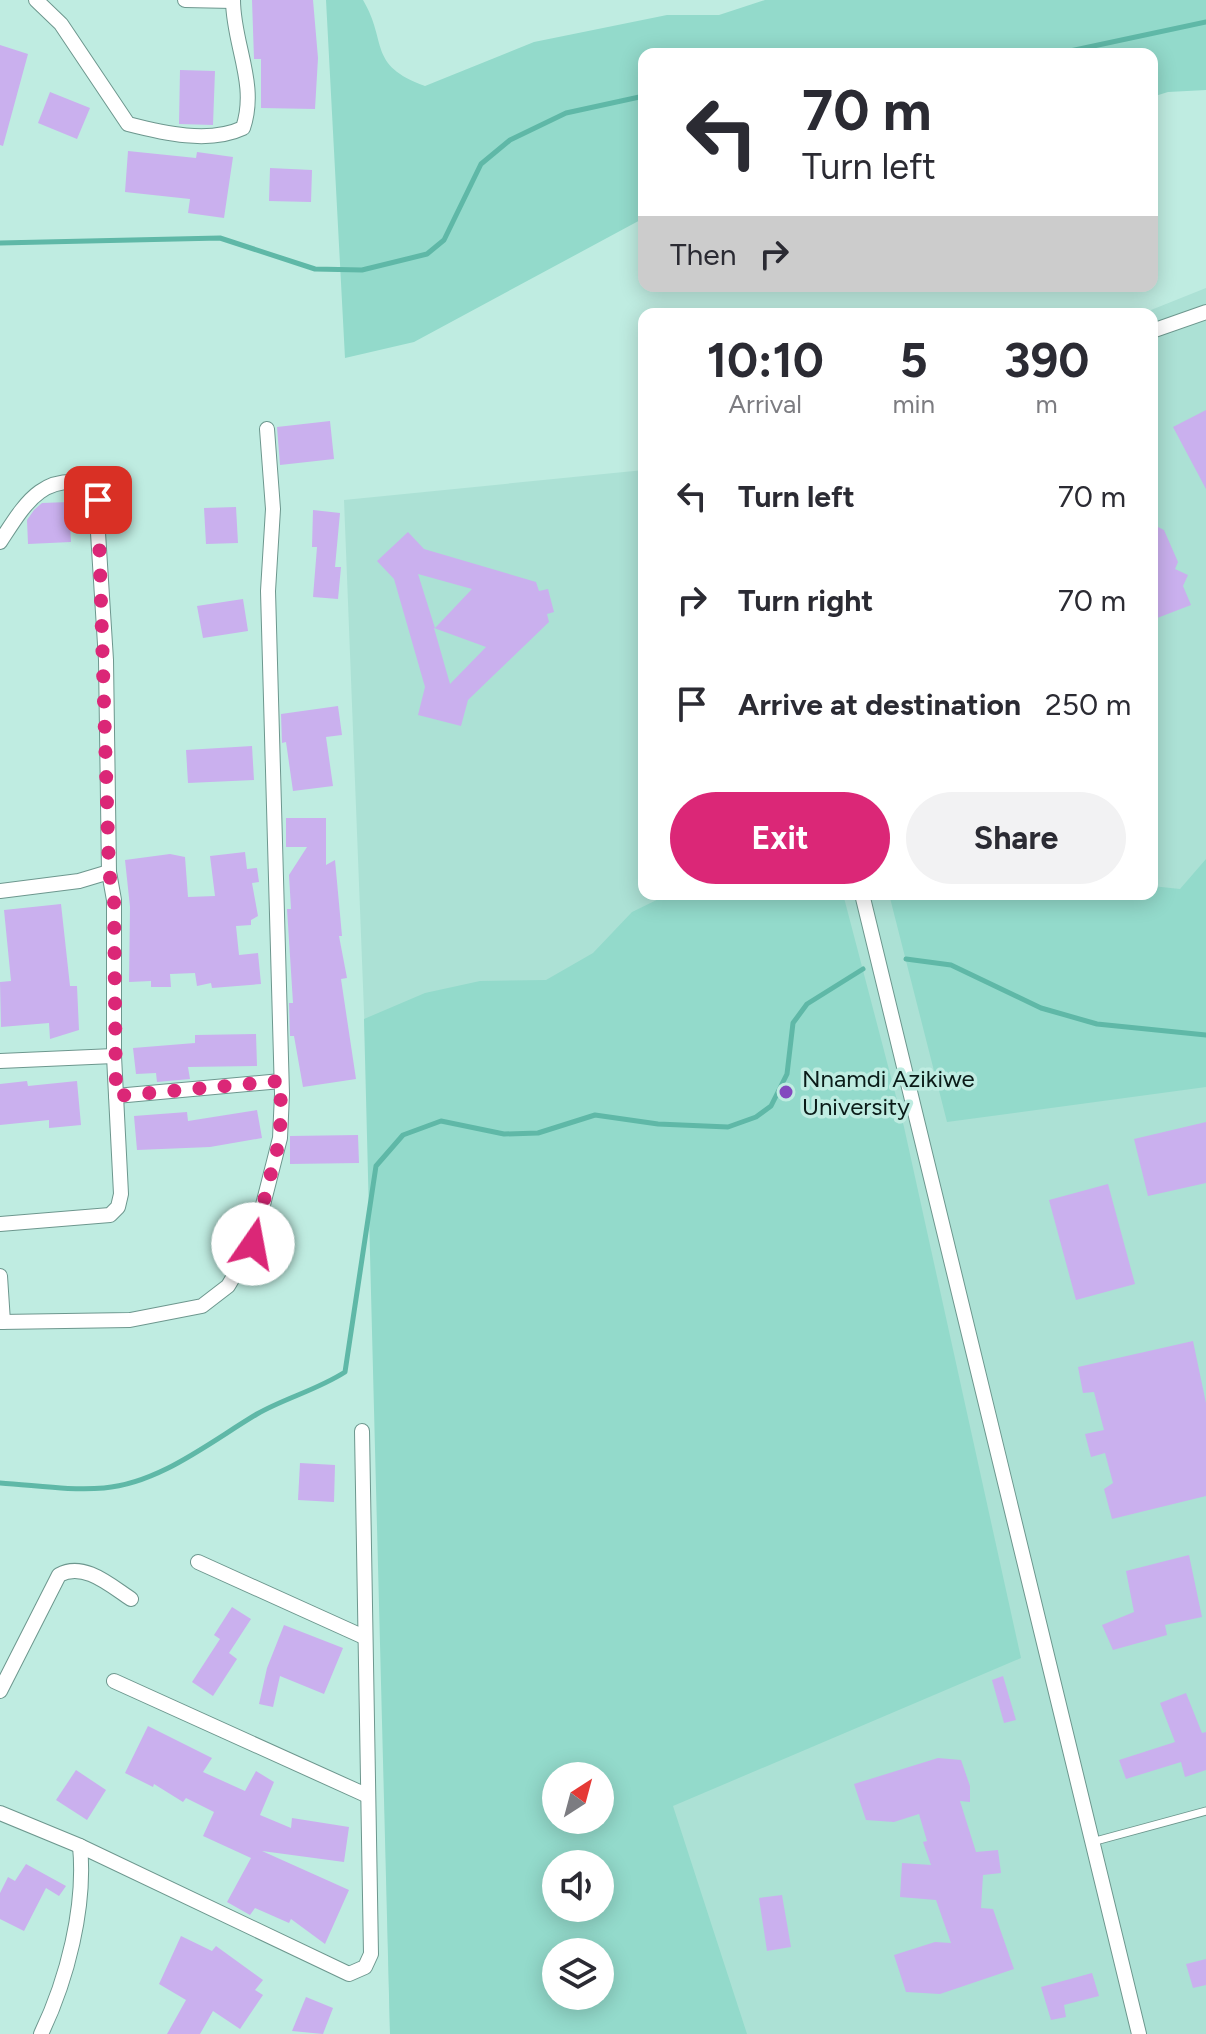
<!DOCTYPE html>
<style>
:root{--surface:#fff;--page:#f2f2f3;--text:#2b2b33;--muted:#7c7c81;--accent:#db2777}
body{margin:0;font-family:Figtree,sans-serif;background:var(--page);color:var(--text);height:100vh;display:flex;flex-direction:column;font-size:30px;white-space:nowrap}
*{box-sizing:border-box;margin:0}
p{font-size:26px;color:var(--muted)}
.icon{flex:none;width:44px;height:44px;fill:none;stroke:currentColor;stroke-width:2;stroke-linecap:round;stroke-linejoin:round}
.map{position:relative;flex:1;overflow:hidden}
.drawer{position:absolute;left:638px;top:308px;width:520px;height:592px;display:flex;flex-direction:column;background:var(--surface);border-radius:16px;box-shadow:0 4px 20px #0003}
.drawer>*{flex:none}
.top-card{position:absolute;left:638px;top:48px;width:520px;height:244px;border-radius:16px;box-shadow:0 4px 20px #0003;background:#fff;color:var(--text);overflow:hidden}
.needle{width:52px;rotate:36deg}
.tools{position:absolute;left:542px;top:1762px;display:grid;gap:16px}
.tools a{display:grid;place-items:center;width:72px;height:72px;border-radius:50%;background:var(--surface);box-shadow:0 4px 20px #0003;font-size:40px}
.pin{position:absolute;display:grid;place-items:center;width:68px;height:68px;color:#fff;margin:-34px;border-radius:16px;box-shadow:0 4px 12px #0006}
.me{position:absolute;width:88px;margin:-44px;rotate:12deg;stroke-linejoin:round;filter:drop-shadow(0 0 6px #0008)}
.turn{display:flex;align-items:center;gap:28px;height:168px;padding:0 32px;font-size:36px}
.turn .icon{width:104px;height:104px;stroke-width:2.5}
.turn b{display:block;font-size:56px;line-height:68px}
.then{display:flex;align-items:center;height:76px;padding:0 32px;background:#0003;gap:16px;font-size:30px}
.eta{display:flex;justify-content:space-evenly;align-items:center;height:136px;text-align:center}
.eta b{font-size:48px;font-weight:700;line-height:56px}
.primary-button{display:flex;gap:16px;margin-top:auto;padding:16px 32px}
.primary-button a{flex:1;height:92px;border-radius:48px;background:var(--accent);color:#fff;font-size:32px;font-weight:700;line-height:92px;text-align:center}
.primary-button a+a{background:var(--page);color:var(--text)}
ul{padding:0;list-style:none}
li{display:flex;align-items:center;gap:24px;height:104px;padding:0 32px}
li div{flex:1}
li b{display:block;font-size:30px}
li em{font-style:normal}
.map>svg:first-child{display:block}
.built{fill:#ace1d5;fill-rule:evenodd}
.green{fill:#93dacb;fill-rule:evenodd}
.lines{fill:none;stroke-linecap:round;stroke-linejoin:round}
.stream{stroke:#5fb8a7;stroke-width:5}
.building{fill:#cab0ee;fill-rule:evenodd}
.lane-casing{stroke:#6d978e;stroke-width:9}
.street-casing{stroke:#6d978e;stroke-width:16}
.lane{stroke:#fff;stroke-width:7}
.street{stroke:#fff;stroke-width:14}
.route{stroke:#db2777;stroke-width:14;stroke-dasharray:0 25.2}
.poi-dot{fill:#8349bf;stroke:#bfece1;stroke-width:3}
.labels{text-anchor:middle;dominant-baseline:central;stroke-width:7;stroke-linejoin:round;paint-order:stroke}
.poi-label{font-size:24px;fill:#0a1b18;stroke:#bfece1;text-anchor:start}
</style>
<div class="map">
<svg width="1206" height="2034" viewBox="0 0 1206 2034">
<rect width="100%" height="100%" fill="#bfece1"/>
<path class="built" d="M1206,288V2034H390L370,1165L344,500L644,470V894H1152V314H1141ZM556,1776H600V1820H556ZM556,1864H600V1908H556ZM556,1952H600V1996H556Z"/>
<g class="green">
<path d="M326,0H363C388,42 367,65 425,86L534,42L667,15H719L765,0H1206V90L1168,92L1152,97V54H644V218L414,342L345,358Z"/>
<path d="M1206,859V1087L947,1122L889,894H1152V886L1180,889Z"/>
<path d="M669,894H843L904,1127L1021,1658L673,1806L747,2034H390L364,1019L425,993L480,981L546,980L593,953L632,912ZM600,1776V1820H556V1776ZM556,1864H600V1908H556ZM556,1952H600V1996H556Z"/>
</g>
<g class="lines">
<g class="stream">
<path d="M1056,54L1206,22"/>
<path d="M0,243L220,238L315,269L362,270L427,254L444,240L481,164L510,140L566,113L644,96"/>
<path d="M906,959L951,965L1041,1008L1097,1024L1206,1035"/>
<path d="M0,1483C34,1485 70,1491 104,1488C160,1483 210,1442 257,1414C285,1398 317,1390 345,1372L376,1166L403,1135L441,1121L504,1134L538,1133L595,1115L658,1124L728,1127L756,1117L771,1106L787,1074L793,1023L807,1004L863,969"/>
</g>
</g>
<g class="building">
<path d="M252,0H313L318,58L315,109L261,108V59H254Z"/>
<path d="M0,45L28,54L3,146L0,145Z"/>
<path d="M180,70L215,71L213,125L179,124Z"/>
<path d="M50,92L90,108L77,139L38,123Z"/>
<path d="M128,151L196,158L197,152L233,157L224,218L188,213L190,199L125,192Z"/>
<path d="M270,168L312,170L311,202L269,201Z"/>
<path d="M1206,410V489L1173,427Z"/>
<path d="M330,421L334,459L280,465L277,427Z"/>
<path d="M69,502L71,542L28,544L27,520L34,510L42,503Z"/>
<path d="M236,507L238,543L206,544L204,508Z"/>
<path d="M313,510L340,513L335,567H341L338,599L313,597L317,547H312Z"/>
<path d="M1152,524L1164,530L1178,562L1175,569L1188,575L1183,586L1191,605L1152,620Z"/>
<path d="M408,532L424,549L536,582L539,591L548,589L554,612L547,614L549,622L468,700L461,726L418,715L425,687L394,579L377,561ZM418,574L472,589L435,628ZM434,628L486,647L450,684Z"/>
<path d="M243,599L248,631L203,638L197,606Z"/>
<path d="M338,706L342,735L326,737L333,786L293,791L286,742L282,743L281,714Z"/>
<path d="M252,746L254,780L188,783L186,750Z"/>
<path d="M286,818H326V865L335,860L342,936H339L347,978L341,979L356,1079L303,1087L294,1036H290L289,1003H293L287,909H291L289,875L307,847H286Z"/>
<path d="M245,852L247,869L257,868L259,882L252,883L258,916L251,920V925L236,926L239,955L258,953L261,984L212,988L211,983L197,986L195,973L170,974L171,987H151V981L129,982L130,907L125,860L170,854L185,857L188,897L215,896L210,856Z"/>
<path d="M61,904L70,986H77L79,1030L50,1039L49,1023L1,1027L0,982L11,981L4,910Z"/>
<path d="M256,1034L257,1066L188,1067L190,1079L157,1082L156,1073L136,1074L133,1048L195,1043V1035Z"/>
<path d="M27,1081L28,1086L77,1081L81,1125L49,1128V1120L0,1125V1084Z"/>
<path d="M257,1110L262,1138L210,1147L137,1150L134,1116L187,1112L188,1121Z"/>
<path d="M1206,1122V1183L1148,1196L1134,1139Z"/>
<path d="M358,1135L359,1163L290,1164V1136Z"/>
<path d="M1108,1184L1135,1284L1076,1300L1049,1200Z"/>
<path d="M1193,1341L1206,1403V1496L1112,1519L1104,1489L1113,1483L1105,1453L1091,1457L1085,1434L1104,1430L1094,1392L1083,1393L1078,1367Z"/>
<path d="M300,1463L335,1465L334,1502L298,1500Z"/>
<path d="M1189,1555L1202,1617L1165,1625L1167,1635L1113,1650L1102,1625L1134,1612L1126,1571Z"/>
<path d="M232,1607L251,1619L229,1653L237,1659L213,1696L192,1682L220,1639L214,1635Z"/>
<path d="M284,1625L343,1648L324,1694L280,1676L273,1707L259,1704L267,1668Z"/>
<path d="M1003,1676L1016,1720L1004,1723L992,1680Z"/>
<path d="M1186,1693L1202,1733L1206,1732V1770L1185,1777L1181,1762L1126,1779L1119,1760L1175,1742L1160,1703Z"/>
<path d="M148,1726L212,1758L203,1772L245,1791L256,1771L274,1782L260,1815L291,1828L292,1818L349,1827L344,1862L262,1851L349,1890L325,1944L291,1919L289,1923L255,1908L250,1915L227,1902L251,1858L203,1836L214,1812L186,1798L183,1802L154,1784L153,1787L125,1773Z"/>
<path d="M938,1758L961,1760L970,1786V1802L960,1801L976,1852L998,1850L1001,1873L983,1875L981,1908L993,1909L1014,1969L940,1994L906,1992L894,1955L935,1942L951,1943L936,1900L900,1897L902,1863L931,1865L923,1842L927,1841L919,1814L894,1822L866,1820L854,1784Z"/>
<path d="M76,1770L106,1790L87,1820L56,1800Z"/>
<path d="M26,1864L66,1886L59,1896L46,1888L24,1931L0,1919V1893L8,1877L15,1881Z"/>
<path d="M782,1895L791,1947L767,1951L759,1898Z"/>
<path d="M181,1936L212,1951L216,1946L263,1980L255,1990L263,1995L240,2029L213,2011L200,2034H167L186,2000L159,1984Z"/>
<path d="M1206,1959V1985L1193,1988L1186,1964Z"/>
<path d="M1092,1973L1099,1996L1064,2005L1066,2017L1051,2020L1041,1987Z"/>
<path d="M306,1997L333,2008L323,2034L292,2031Z"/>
</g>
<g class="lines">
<defs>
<path id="lane" d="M1092,1842L1206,1811"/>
<g id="street">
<path d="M36,0L61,24L128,124C163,133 209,144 243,128C258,84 233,44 233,0"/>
<path d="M185,0L233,1"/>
<path d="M1152,331L1206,312"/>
<path d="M0,542C25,504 42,471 95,485L106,660L109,872L114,900V1056L121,1194L118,1207L110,1215L0,1224"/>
<path d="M0,891L79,881L109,872"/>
<path d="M862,894L1139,2034"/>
<path d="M0,1061L114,1056"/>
<path d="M116,1096L281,1081"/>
<path d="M0,1276L3,1322"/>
<path d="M0,1322L130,1320L202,1306L228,1286L253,1244L280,1138L282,1094L268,591L273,509L267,429"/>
<path d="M198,1562L364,1637"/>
<path d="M114,1681L366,1795"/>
<path d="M0,1691L59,1575C84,1561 111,1586 131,1599"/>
<path d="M0,1813L80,1846L349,1974L365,1967L371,1954L362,1431"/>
<path d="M41,2034C67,1980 86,1907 80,1846"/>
</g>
</defs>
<use href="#lane" class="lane-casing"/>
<use href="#street" class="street-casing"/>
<use href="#lane" class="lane"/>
<use href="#street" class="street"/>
</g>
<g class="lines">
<path class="route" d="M98,500L109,872L114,900L116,1096L281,1081L280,1138L253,1244"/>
</g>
<circle class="poi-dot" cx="786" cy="1092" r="8"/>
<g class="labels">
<g class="poi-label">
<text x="802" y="1078">Nnamdi Azikiwe<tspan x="802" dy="28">University</tspan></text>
</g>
</g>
</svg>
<div class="tools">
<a><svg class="needle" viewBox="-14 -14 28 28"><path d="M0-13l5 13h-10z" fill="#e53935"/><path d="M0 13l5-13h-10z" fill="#7c7c81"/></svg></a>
<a><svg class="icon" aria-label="sound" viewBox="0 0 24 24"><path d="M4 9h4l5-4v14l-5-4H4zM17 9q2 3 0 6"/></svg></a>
<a><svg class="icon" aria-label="layers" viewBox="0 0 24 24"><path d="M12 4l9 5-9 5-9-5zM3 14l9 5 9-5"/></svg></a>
</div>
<div class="pin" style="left:98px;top:500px;background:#d93025"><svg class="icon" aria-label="arrive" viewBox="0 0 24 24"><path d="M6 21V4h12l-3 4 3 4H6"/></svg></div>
<svg class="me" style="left:253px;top:1244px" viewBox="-20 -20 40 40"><circle r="19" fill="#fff"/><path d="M0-13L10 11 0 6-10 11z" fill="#db2777"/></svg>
<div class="top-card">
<div class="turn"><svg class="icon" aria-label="left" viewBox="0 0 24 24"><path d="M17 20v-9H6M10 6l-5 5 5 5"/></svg><div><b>70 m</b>Turn left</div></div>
<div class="then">Then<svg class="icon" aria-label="right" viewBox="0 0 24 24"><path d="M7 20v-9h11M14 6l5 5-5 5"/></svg></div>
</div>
<section class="drawer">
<div class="eta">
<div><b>10:10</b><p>Arrival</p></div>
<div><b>5</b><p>min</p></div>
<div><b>390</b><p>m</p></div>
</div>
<ul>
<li><svg class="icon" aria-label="left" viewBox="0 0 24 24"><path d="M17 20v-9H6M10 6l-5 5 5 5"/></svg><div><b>Turn left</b></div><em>70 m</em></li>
<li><svg class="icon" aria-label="right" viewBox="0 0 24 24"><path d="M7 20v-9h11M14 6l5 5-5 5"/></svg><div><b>Turn right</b></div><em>70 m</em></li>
<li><svg class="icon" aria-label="arrive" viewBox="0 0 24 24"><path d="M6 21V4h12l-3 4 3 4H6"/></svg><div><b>Arrive at destination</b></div><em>250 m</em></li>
</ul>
<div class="primary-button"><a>Exit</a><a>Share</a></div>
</section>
</div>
